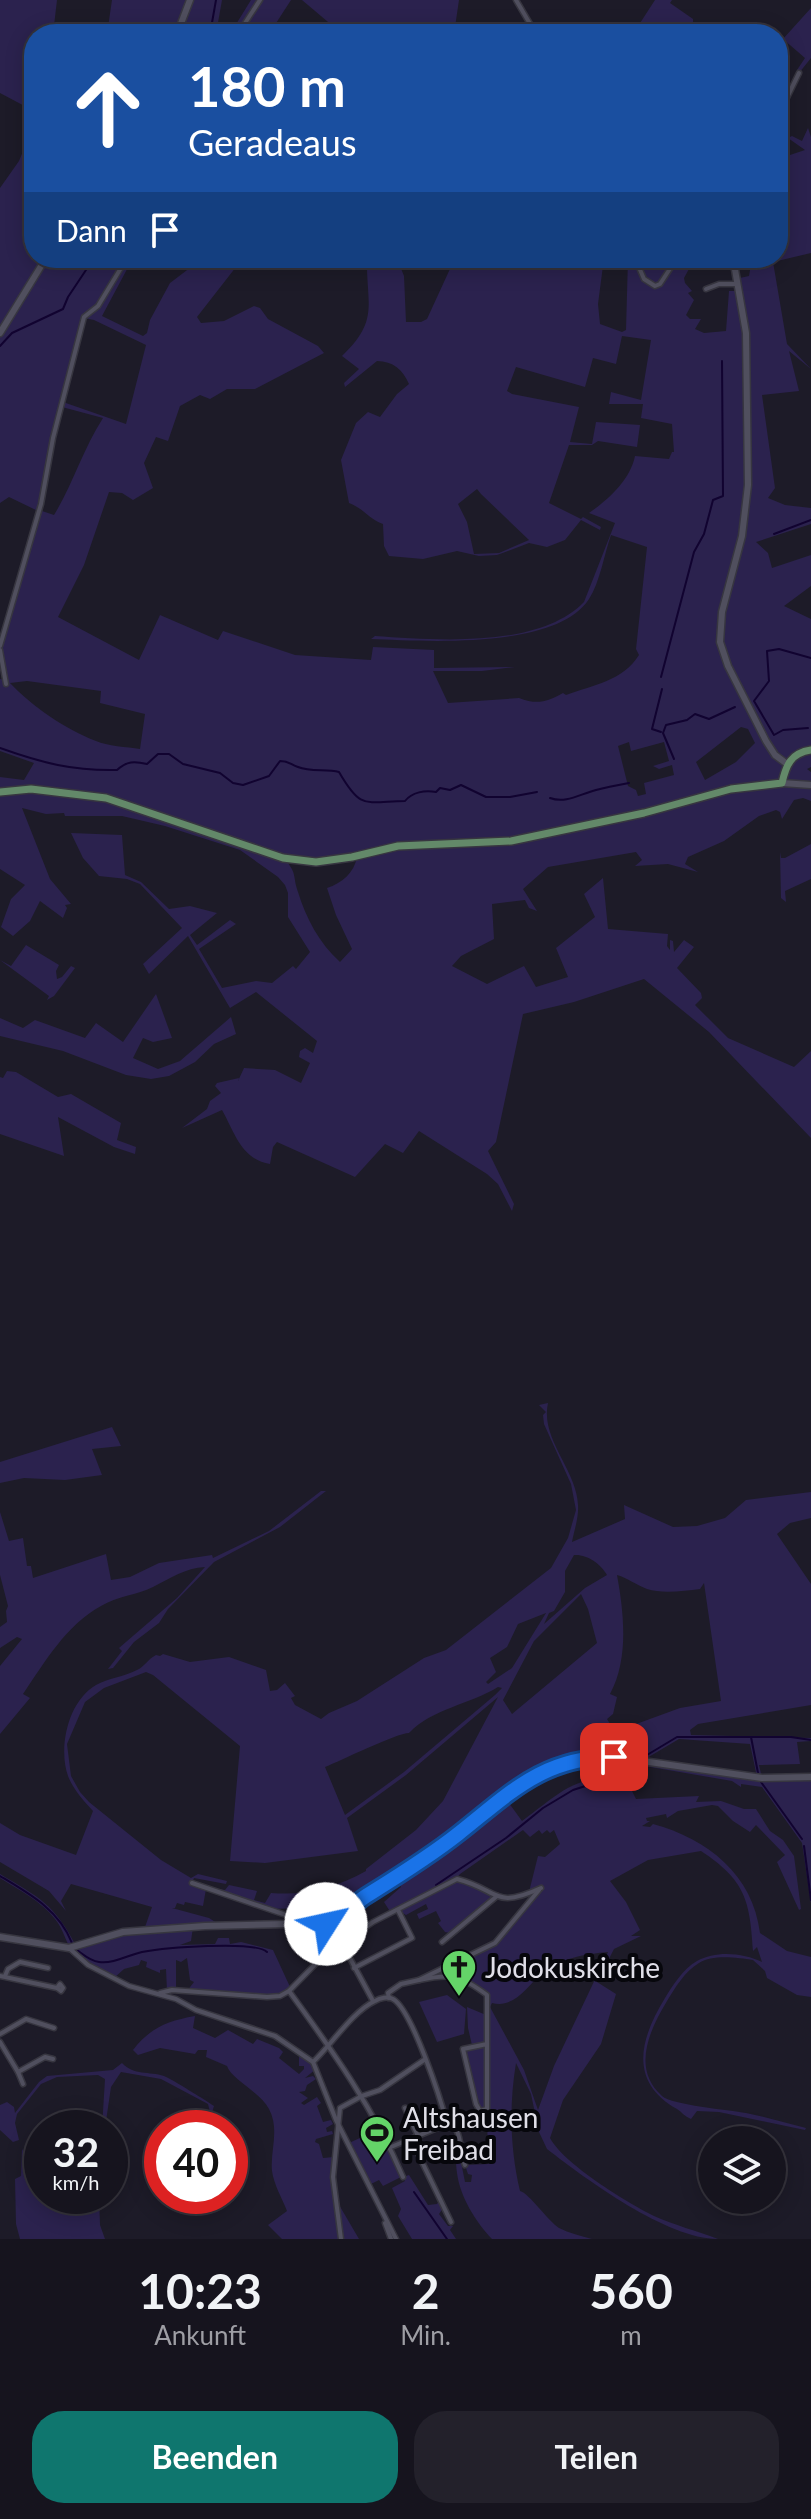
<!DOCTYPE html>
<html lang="de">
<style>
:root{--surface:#16141e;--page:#23212b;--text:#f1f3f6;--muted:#9e9ea4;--line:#35333c;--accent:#0f766e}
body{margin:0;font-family:Lato,sans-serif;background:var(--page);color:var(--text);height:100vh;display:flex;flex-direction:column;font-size:30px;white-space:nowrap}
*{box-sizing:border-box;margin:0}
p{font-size:26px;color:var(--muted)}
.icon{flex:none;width:44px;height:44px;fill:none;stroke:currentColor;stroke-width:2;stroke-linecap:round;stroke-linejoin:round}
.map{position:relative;height:2239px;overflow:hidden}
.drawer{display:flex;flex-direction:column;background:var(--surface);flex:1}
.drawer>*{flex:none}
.banner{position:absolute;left:24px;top:24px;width:764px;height:244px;border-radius:32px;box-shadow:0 4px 20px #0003,0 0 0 2px var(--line);background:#1a4fa0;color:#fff;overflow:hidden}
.buttons{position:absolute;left:698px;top:2126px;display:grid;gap:16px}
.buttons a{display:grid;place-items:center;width:88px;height:88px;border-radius:50%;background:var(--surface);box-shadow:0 4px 20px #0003,0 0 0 2px var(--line);font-size:40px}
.speed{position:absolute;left:24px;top:2110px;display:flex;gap:16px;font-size:40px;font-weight:700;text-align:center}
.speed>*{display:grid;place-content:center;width:104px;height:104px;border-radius:50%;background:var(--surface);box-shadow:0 4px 20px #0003,0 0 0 2px var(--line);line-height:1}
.speed small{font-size:20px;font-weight:400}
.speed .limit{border:12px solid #d22;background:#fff;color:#111}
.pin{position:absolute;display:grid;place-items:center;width:68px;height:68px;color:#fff;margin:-34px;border-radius:16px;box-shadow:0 4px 12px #0006}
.me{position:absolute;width:88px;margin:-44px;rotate:55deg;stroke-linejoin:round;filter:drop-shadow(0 0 6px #0008)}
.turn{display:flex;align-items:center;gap:28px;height:168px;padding:0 32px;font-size:36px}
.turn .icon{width:104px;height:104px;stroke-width:2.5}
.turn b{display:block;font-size:56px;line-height:68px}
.then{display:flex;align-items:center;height:76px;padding:0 32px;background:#0003;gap:16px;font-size:30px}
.eta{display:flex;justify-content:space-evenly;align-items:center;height:136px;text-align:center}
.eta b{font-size:48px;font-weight:700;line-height:56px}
.action{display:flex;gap:16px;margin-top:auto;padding:16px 32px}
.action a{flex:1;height:92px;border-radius:32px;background:var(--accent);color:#fff;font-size:32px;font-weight:700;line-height:92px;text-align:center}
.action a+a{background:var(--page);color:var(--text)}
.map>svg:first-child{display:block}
.green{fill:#2b224e;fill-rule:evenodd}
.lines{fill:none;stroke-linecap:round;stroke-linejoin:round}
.stream{stroke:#110330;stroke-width:2}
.street-casing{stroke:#373640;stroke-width:7}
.secondary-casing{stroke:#373640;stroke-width:9}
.primary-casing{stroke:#373640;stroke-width:10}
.street{stroke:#504f5e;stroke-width:4}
.secondary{stroke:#504f5e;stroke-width:6}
.primary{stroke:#638969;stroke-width:7}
.route-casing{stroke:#114b97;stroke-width:20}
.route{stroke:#1a73e8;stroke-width:14}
.labels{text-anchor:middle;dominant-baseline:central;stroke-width:8;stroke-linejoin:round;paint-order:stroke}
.poi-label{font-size:28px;fill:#e0dfe8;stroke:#07070c;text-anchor:start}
</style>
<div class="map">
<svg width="811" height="2239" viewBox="0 0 811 2239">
<rect width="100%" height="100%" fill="#1d1b28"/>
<g class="green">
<path d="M0,0H57L53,34H34V111L0,93Z"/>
<path d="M112,0H222L216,34H107Z"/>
<path d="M251,0H291L269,34H264L244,24L238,34H230Z"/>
<path d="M302,0H459L454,34H330L334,27Z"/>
<path d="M655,0H672L670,3L693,19V23L684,34H633Z"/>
<path d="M811,8V58L799,73L797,70L805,58L783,39Z"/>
<path d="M808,128L811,137V253L773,262L787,344L811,369L789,351L799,391L762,395L775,488L768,498L785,505L811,508V524L756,542L768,553L772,568L811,555V586L784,606L811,619V767L807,769L811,772V801L803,798L794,800L782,819L780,812L776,810L759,816L724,841L688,857L685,864L698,872L668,864L635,866L642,860L636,852L548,867L523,889L537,911L529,908L525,900L492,904L494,939L461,956L452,966L487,984L524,966L536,987L568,977L556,948L595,917L584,894L603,878L608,929L668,934L667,946L670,950V940L673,941L674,952L684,940L694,947L677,968L701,993L702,998L695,1005L728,1038L794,1067L811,1051V1138L709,1032L644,979L574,1002L523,1014L496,1142L488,1151L514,1204L512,1211L498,1184L487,1174L419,1131L403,1153L385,1144L355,1177L277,1142L273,1147L270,1164C241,1159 235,1133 222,1110L182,1128L207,1109L210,1101L221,1093L215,1086L217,1083L239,1078L238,1081L244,1068L275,1070L301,1083L310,1063L299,1057L300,1051L305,1048L313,1053L317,1041L256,992L230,1008L188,936L149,974L143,964L182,928L140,884L127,879L99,876L83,858L71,833L122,835L125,875L141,882L169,909L190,906L217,913L190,935L197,945L230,920L236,924L199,949L222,988L256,981L272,983L293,966L296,969L310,952L288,917V893L285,885L278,877L240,850L165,826L122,816H65L64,813L46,814L22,808L50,879L71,904L65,905L67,908L63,918L40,901L30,921L13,936L1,927L11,899L25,885L0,869V777L24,780L34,763L0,751V679L5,680L0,646L38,511L9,497L0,503V188L19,161L28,139L29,147L34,149V258H133L102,316L143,336L147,333L150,320L170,283L203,258H243L197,317L201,323L224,321L254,306L260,308L268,319L318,346L324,353L255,389H227L210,399L200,395L180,406L168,441L156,437L144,463L153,488L133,500L122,493L109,492L84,565L58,617L139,660L160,615L218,640L223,631L295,655L371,660L373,647L434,650V668L515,667L482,671H433L448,703L519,698C537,705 547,702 563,693L566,695C593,685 623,681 639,655L636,649L647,547L611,535C604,555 600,582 589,599C556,650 425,641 371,639L375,636C436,640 538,649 584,602L615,523L589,513C609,499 630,480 635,456L669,459L672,452H674L672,424L641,418L643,404H609L611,392L641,400L651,340L622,336L616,364L593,358L585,387L516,367L507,391L512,394L579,407L570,442L592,444L596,422L640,425L637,447L598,441L592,445H569L549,503L581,519L583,517L601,527L600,530L581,520L565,540L547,547L529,543L497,555L479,556L457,551L423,559L389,556L384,546L383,524C369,519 363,508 349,503L341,460L356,423L368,412L380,417L397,394L409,384C403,370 393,361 377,361L345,387L344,383L359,369L342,356C380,320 366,304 367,258H400V266L404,276L406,322H421L427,319L455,258H586L601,261L604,258L598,304L600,324L622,332L626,330L628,258H644L646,265L658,264L660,258H695L684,278L685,283L692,291L688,293L694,300L686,315L690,319H701L695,329L704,333L726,331L729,291H738L735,279L749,276L752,258H778V159L805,150L788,138L792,136L802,141ZM84,318L94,320L146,345L126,424L63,402ZM62,407L103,418C83,449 73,484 54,515L39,510ZM477,489L481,494L529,540L499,553L474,554L467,522L458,504ZM27,681L101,691L100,703L145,714L140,749C127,747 107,746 96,741C65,729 33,707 10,683ZM741,727L748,729L755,743L736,762L705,780L696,762ZM629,742L631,751L664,742L669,761L653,766L659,769L672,765L674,775L644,783L646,794L638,796L636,790L628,786L618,746ZM357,857C354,873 342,883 327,888L336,915L352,949L340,962C319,943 306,918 298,892C292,874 298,875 284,858L316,862Z"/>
<path d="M811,844V879L785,891L786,902L781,898L780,852L781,858H785Z"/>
<path d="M26,945L59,965L56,971L57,979L62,977L71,966L75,968L54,996L47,1000L49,996L0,960L11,966Z"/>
<path d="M156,994L172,1038L153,1042L143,1038L133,1058L158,1069L180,1061L231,1017L236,1034L214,1044L195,1062L169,1076L151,1079L126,1075L63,1051L0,1036V1018L23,1028L35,1020L85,1038L96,1023L123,1042Z"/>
<path d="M7,1071L16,1072L58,1097L71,1094L121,1123L117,1140L136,1147L135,1154L114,1147L58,1117L64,1156L0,1134V1077L3,1078Z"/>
<path d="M548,1403C540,1439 577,1470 578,1505C579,1517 574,1531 572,1542L625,1519L624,1505L673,1527L697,1526L725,1518L746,1500L811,1492V1518L790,1523L777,1534L811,1584V1705L698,1724L690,1730L691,1735L811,1738V1741L797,1742L800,1764L759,1765L762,1778L811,1777V1903L802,1843L762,1787L741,1784V1787L732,1781L639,1765L625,1777L636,1799L699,1796L696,1802L721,1801L744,1809H756L770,1831L783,1840L794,1856L801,1909L799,1910L777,1862L785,1855L756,1825L750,1832L733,1821L718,1806L712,1805L678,1811L667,1818L666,1814L646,1818L647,1821H650L642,1826L650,1827L653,1824C708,1839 753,1875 760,1933L787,1951L811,1957V1997L797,1995L767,1978L765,1971L753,1960C738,1958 713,1954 699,1963C685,1971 675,1988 667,2001C650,2029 631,2069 662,2096C672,2105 729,2110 746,2113C766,2117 786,2123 806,2128L805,2130L719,2112L697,2111L691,2119C684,2116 683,2113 677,2109C628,2081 640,2039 665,1998C673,1985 683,1969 697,1961C716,1950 744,1953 762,1962L757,1947L753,1951C750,1900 745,1880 701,1851L648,1860L610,1881L626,1902L640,1930L631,1936H641L614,1949L597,1982L616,1994L601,2044L563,2100L550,2138C564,2164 626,2202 654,2216C674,2225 697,2231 718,2239C667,2239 587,2180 547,2149L539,2132L531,2094L516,2063C509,2105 510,2149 520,2191C530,2194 547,2220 559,2228C569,2233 581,2236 592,2239H492C476,2222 460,2197 457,2173C455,2161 457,2148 455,2135L459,2134L461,2162L465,2182H471L472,2175L468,2174L465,2165L488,2164L487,2109L480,2111L463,2049L472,2045L468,2028L467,2007L486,2015L487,1996C477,1988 468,1979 456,1976C448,1974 443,1976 435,1972L495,1943L536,1896L534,1891L528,1896L538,1856L545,1857L560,1844L554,1830L550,1833L547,1830L542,1834L539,1830L530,1837L523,1830L460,1874L456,1879L497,1896L450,1933L445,1932L438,1923L441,1921L436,1911L419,1919L417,1914L428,1909L426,1904L406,1915L398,1910L391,1913L384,1902L401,1887L398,1882L360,1900L361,1895L313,1908L267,1909L212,1888L225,1890L229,1885L257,1891L254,1900L265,1903L271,1893C306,1896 335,1888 366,1871V1869L416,1830L443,1801L498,1697L406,1775L347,1818L358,1851L265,1863L230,1861L240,1746L153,1675L146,1672L104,1688L85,1702L67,1744L71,1776L80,1792L89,1802L161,1860L191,1878L198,1874L227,1881L226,1884L194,1878L192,1883L190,1882L191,1886L206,1889L203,1906L185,1902L184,1905L177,1903L175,1908H172L209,1918L220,1925L193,1927L191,1941L180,1945L215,1944L218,1938H229L230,1944L241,1942L273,1950L291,1989L275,1997L187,1991L194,1982L190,1980L187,1958L181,1962L176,1960V1990L167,1991L166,1969L160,1970V1973L146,1967L147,1962L141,1960L139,1965L124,1969L114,1978C99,1971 84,1963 72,1951C66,1943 63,1928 55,1919C41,1901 19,1890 0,1878V1874C39,1897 55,1905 76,1946L115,1933L144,1930L152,1907L71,1884L61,1901L66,1911L49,1891L0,1862V1823L20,1835L76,1855L93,1811C83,1800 73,1789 68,1776C58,1748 68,1701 96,1685C108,1678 124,1677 137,1670C144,1667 148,1659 156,1655L160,1656L163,1654L190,1662L229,1657L266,1670L270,1691L277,1690L285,1683L295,1696L291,1698L295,1705L321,1719L329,1713L357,1701L424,1658L446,1650L551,1568L568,1538L576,1510L571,1484L544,1424L543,1415L546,1412L539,1405ZM574,1555C587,1554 601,1564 607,1575L585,1588L544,1624L549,1613L554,1611L565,1592V1571ZM617,1575C628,1578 636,1585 647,1589C662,1594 684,1591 700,1589L704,1583L721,1701L680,1708L628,1727H612L607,1719L613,1714L617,1697L610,1694C629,1659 624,1613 617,1575ZM581,1594L588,1609L597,1643L512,1714L503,1700L534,1641ZM546,1613L512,1668L488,1684L486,1682L496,1672L490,1658L507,1647L518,1624ZM498,1687L502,1688L495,1695L404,1772L345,1815L325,1767C340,1761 397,1733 409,1733C433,1708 469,1705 498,1687ZM679,1739L750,1744L757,1777L652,1763L647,1758ZM593,1760L591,1780C566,1783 542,1807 522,1821L506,1799L546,1771ZM608,1952L554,2066L538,2110L524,2070L490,2007L492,2003C515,2009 528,1985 542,1973C560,1958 586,1954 608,1952Z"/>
<path d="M112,1427L121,1446L92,1449L102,1475L65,1480L24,1478L0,1483V1462Z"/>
<path d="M321,1491H326L280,1527L214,1562L168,1609L159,1623L134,1642L113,1668L108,1669L122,1651L119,1648L177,1598L205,1567C185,1568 171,1578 153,1587C137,1595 117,1596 101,1606C66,1625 45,1662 23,1694L30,1698L0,1734V1666L22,1639L17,1637L0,1648V1627L7,1622L6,1611L8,1606L0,1575V1512L9,1541L23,1538L27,1566H31L33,1578L106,1554L111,1580L130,1577L159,1563L212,1555L213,1558L269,1531Z"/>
<path d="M447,1995L466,2009L464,2034L437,2042L419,2002Z"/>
<path d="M195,2016L193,2028L215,2038L228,2030L253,2044L257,2039L279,2048L283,2052L279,2058L299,2074L304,2069V2066H299V2054L313,2062L316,2069L305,2078L313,2076L316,2079L307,2085L305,2091L299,2092L308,2098L301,2103L304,2105L317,2097L321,2103L317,2106L323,2122L331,2120L333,2124L326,2128L327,2132L332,2131L333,2134L316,2139L315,2142L319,2144L323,2158L334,2157L335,2198L359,2239H282L268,2225L287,2211C282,2198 274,2185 272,2171C270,2150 280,2130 269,2109C260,2092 231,2079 227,2066L206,2057L207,2050H198L195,2054L160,2048L138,2055L133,2050C150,2028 167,2021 195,2016Z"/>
<path d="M122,2063C134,2076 149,2071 164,2076C170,2078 210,2103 214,2106L207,2128H205L210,2112L208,2104L161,2079L121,2072L111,2087L105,2128H102L105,2079L98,2075L57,2077L41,2084L17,2114L15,2123L19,2140L13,2142L0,2130V2105L7,2102L14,2107L15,2113L39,2082L47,2076L113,2070Z"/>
<path d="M375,2131L384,2150L389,2148L401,2177L383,2186L379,2180L369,2185L349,2143Z"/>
<path d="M22,2149L28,2160L31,2188L42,2186V2196H99L100,2225L105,2239H20L16,2224L15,2179L21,2176Z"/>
<path d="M409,2175L428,2205L437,2204L441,2197L445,2205L439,2214L448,2226H453L450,2230L456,2239H412L398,2216L401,2209L392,2188L405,2181L403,2177Z"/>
</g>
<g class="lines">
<g class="stream">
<path d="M210,34L216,0"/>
<path d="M0,346L12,333L63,309L68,297L94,258"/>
<path d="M774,534L811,520"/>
<path d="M661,677L694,552L704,534L713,500L723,496L722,361"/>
<path d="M808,728L783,730L774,735L754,701L769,681L767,651L779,649L811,658"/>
<path d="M661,732L652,729L662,689"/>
<path d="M0,748C42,763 73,771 117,770C127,761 134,761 147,764L158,754H169L183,764L220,773L233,783L243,785L269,776L280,761C289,761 290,764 298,767C310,772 326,769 339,772C361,810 364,802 405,801C412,792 425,790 436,792L440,788L450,790L461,785L486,797H510L537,792"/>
<path d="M674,759L663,733L666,725L687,720L695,714L709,719L735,707"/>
<path d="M550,798C566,804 580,794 596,790C607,787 618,785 629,783"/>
<path d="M751,1737L758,1773"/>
<path d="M642,1758L677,1737H791L811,1740"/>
<path d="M761,1782L802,1839"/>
<path d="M804,1846L811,1900"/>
<path d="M0,1876C30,1894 59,1910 72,1943"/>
<path d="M436,1885L506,1838L543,1808L573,1790L623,1774L635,1764"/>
<path d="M77,1950C84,1955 90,1961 99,1962C114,1964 128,1955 142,1952C163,1948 254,1940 267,1952"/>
<path d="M414,2192L447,2239"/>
</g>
<defs>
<g id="street">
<path d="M516,0L536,34"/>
<path d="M238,34L260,0"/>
<path d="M778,116L799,73"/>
<path d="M635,258L644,279L655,286L660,284L677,258"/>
<path d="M706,289L719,284H736"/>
<path d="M0,646L41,504L53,438L84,317L98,306L127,258"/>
<path d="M0,650L6,684"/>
<path d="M192,1883L286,1915L292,1922"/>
<path d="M331,1923L373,2001"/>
<path d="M442,1942L497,1896"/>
<path d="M342,1944L373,1922L457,1879C500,1890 493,1910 541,1888"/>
<path d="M69,1948L88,1965L129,1986L176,1999L196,2010L275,2036L313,2062L336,2120L396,2239"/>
<path d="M354,1968L412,1938L398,1910"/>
<path d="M0,1976L57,1988L60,1984L63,1988L61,1991L57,1988"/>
<path d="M5,1976L8,1969L20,1962L48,1968"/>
<path d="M419,1980C452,1973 460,1975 487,1995V2109L480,2111L476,2104L463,2049L487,2044"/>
<path d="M289,1991C332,2050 374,2109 403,2177"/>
<path d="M160,1993L172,1990L267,1997L280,1996L289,1991L339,1940"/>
<path d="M389,1998L388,1993L401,1984L419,1980L495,1943L539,1890"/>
<path d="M0,2034L26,2019L54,2028"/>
<path d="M0,2042L18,2072L45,2057L53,2059"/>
<path d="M313,2062C331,2045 353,2011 375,2001C380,1998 388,1996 393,1999C412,2010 441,2100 447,2124L391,2147"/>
<path d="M18,2072L23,2084"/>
<path d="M405,2108L418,2136"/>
<path d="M446,2120C464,2129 458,2149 465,2165"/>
<path d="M411,2139L451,2222"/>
<path d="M385,2223L391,2239"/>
<path d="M341,2239L333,2177L340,2108L362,2096L380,2090L424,2060"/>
</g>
<g id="secondary">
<path d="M177,34L190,0"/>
<path d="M733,258L746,333L748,485L742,536L722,612L720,642L728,666L766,741L775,755L787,764"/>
<path d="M0,333L46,258"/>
<path d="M782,783L811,785"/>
<path d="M0,1937L69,1948L123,1932L205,1926L331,1923L360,1900L416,1865L534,1775L559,1764L582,1758L614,1757L762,1778L811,1777"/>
</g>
<path id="primary" d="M0,792L31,789L106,798L283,858L316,862L352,857L398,846L511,841L644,813L731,789L782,783C786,765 791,753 811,750"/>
</defs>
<use href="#street" class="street-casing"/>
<use href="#secondary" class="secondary-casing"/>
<use href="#primary" class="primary-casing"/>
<use href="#street" class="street"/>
<use href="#secondary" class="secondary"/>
<use href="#primary" class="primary"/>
</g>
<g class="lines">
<defs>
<path id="route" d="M326,1924C342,1920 353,1904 366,1896C398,1876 429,1857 458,1834C510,1793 543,1757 614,1757"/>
</defs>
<use href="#route" class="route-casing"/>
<use href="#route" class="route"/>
</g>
<defs>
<symbol id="church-pin" viewBox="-11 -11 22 30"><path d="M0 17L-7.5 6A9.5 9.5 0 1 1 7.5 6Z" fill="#64d468" stroke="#07070c"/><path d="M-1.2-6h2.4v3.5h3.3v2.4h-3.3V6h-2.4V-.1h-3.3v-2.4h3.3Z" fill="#111"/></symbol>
<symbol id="stadium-pin" viewBox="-11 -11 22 30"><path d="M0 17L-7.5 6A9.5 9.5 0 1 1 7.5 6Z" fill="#64d468" stroke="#07070c"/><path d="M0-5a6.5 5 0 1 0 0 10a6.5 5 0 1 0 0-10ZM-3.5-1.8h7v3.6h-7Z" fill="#111"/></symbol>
</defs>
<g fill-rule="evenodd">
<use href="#church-pin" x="439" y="1947" width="40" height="54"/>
<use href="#stadium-pin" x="357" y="2113" width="40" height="54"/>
</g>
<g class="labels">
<g class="poi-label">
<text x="485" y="1967">Jodokuskirche</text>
<text x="403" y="2117">Altshausen<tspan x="403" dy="32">Freibad</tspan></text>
</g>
</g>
</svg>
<div class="buttons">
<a><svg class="icon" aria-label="layers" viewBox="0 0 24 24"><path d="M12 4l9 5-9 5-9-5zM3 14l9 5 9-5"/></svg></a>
</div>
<div class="speed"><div>32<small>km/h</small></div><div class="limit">40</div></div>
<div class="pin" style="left:614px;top:1757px;background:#d93025"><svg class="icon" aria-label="arrive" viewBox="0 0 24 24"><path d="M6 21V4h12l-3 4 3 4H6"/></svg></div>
<svg class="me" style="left:326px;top:1924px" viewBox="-20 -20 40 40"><circle r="19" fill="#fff"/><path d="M0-13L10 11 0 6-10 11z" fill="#1a73e8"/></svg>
<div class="banner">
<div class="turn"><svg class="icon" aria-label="ahead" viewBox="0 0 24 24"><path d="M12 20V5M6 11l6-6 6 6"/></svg><div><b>180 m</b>Geradeaus</div></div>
<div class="then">Dann<svg class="icon" aria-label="arrive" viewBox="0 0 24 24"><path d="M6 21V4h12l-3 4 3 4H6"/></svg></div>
</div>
</div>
<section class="drawer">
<div class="eta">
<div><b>10:23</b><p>Ankunft</p></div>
<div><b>2</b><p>Min.</p></div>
<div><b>560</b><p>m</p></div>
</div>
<div class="action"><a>Beenden</a><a>Teilen</a></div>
</section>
